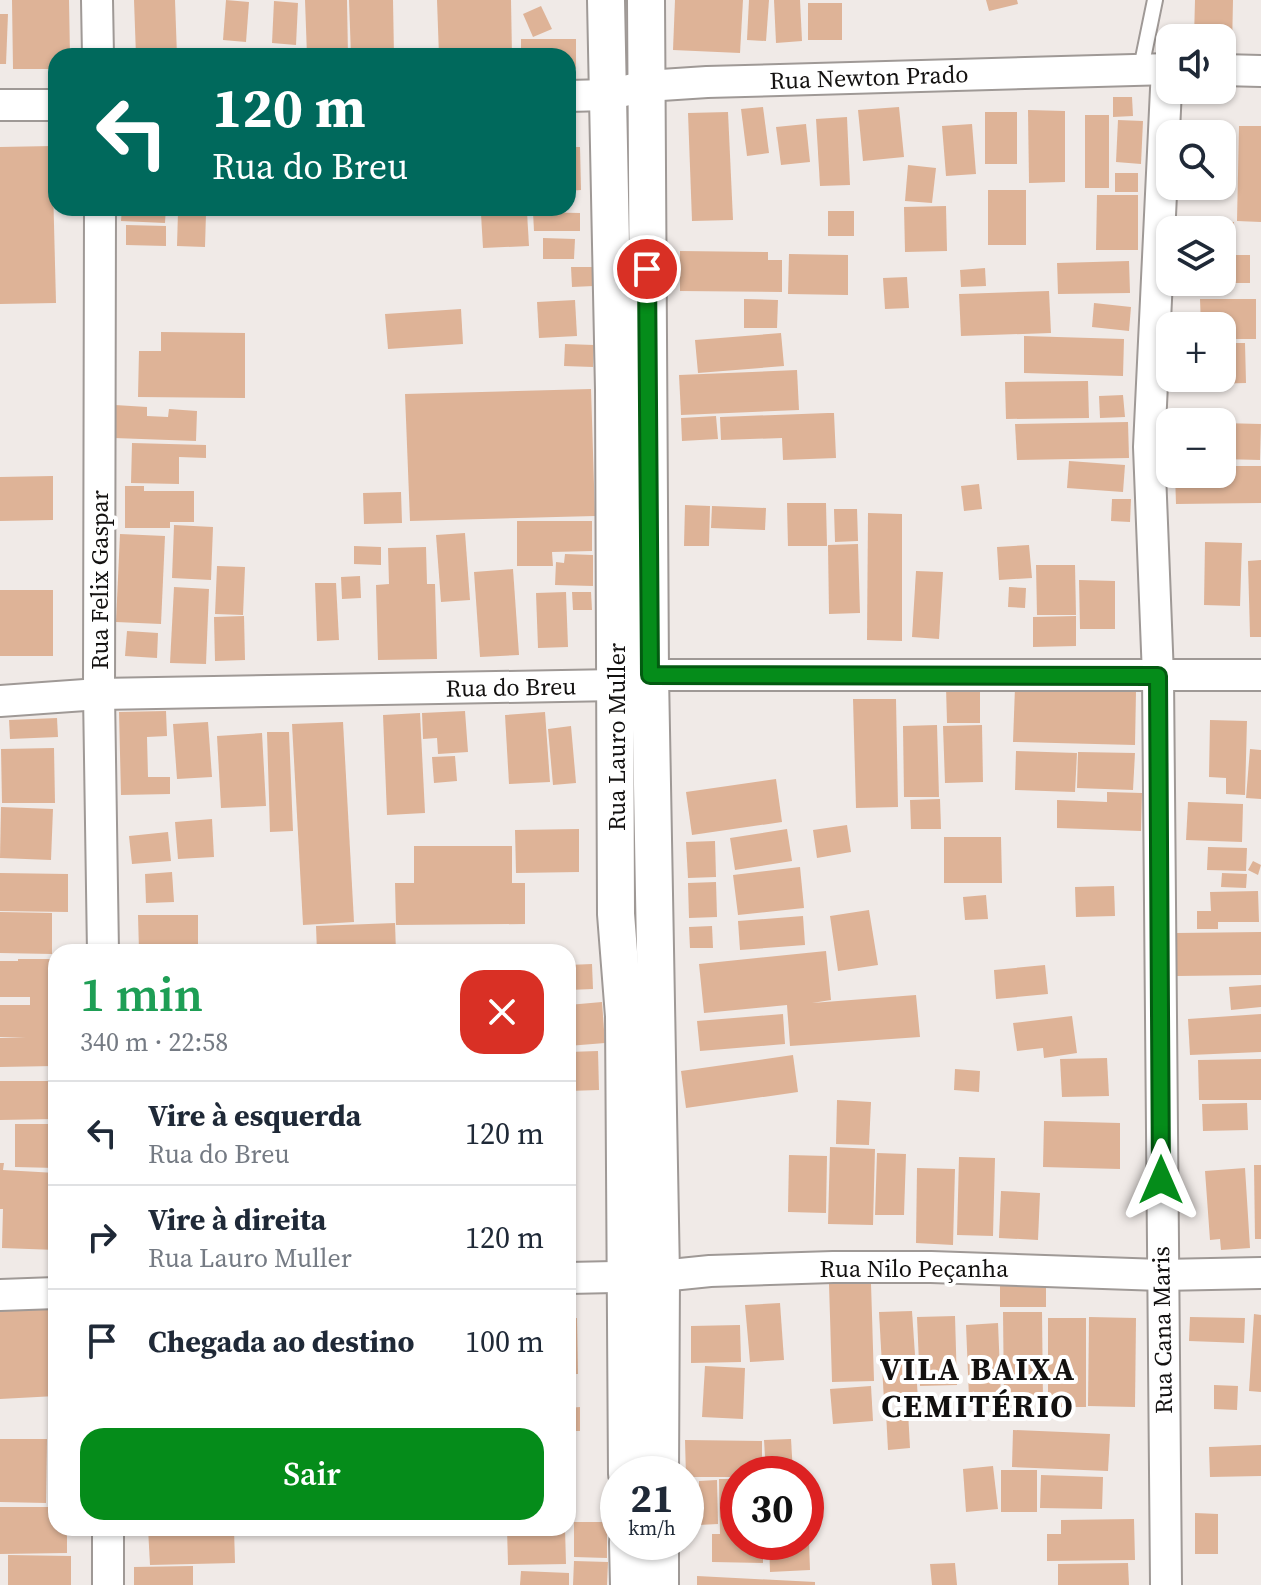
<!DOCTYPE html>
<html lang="pt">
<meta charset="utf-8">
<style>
:root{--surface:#fff;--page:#f6f6f7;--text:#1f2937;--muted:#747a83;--line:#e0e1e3;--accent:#058c1a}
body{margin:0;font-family:"Source Serif 4",serif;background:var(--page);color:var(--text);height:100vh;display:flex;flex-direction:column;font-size:30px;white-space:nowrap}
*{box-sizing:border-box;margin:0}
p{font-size:26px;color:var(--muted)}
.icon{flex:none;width:44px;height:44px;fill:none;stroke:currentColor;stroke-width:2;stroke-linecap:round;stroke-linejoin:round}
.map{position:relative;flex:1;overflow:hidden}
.drawer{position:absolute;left:48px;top:944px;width:528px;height:592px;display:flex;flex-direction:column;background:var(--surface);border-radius:24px;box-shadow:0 2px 6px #0004}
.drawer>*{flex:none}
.banner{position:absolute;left:48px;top:48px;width:528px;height:168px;border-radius:24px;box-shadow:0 2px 6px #0004;background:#00695c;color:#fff;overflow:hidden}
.buttons{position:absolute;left:1156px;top:24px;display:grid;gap:16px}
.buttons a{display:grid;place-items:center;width:80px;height:80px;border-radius:16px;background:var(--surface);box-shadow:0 2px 6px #0004;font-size:40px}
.speed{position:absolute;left:600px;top:1456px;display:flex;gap:16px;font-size:40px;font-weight:700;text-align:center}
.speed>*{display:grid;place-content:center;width:104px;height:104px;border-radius:50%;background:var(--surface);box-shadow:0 2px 6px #0004;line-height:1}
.speed small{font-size:20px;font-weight:400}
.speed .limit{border:12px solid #d22;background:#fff;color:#111}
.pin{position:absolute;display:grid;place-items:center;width:68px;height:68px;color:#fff;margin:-34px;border:4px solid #fff;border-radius:50%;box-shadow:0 2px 8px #0007}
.me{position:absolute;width:88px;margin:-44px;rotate:0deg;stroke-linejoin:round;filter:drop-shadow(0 0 6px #0008)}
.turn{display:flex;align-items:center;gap:28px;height:168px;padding:0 32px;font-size:36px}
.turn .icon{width:104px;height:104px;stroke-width:2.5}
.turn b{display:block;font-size:56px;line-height:68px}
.round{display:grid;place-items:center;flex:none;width:84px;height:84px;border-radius:24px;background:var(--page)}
.headline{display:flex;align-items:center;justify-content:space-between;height:136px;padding:0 32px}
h1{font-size:48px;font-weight:600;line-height:60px;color:#1e9e55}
.action{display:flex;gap:16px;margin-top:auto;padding:16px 32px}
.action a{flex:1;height:92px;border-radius:24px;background:var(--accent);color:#fff;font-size:32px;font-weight:600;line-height:92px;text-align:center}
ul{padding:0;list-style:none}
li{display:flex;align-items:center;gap:24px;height:104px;padding:0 32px;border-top:2px solid var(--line)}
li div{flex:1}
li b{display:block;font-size:30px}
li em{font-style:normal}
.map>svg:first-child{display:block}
.building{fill:#deb397}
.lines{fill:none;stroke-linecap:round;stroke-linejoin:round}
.service-casing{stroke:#9f9996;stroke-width:18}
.minor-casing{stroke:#9f9996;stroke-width:34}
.tertiary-casing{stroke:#9f9996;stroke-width:40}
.service{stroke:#fff;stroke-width:14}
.minor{stroke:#fff;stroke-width:30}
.tertiary{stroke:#fff;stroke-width:36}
.route-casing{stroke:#035b11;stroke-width:20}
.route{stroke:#058c1a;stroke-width:14}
.labels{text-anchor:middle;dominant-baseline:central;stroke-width:8;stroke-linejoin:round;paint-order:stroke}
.street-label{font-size:24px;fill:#131110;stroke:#fff}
.district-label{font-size:32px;font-weight:bold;letter-spacing:2px;fill:#131110;stroke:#fff}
</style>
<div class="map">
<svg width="1261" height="1585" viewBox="0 0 1261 1585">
<rect width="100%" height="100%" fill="#f0eae7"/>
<g class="building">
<path d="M12,0H69L70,56H56V69H13Z"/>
<path d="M134,0H175L177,56H136Z"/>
<path d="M226,0L249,2L246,42L223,40Z"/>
<path d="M305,0H347L348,56H307Z"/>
<path d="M349,0H393L394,56H351Z"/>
<path d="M437,0H511L512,56H439Z"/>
<path d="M675,0H743L740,53L673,50Z"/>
<path d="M749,0H769L766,41L747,40Z"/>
<path d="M774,0H800L802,41L776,43Z"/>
<path d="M986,0H1017L1018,4L989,11Z"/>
<path d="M1195,0H1233L1232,49L1222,48V38H1194Z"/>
<path d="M274,1L298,3L296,45L272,43Z"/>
<rect x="808" y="3" width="34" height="37"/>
<path d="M541,6L552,29L533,37L523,14Z"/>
<path d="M0,14H8L6,64H0Z"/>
<path d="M521,39H576V69H568V56H521Z"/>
<path d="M1113,97H1132L1133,116L1113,117Z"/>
<path d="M763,107L769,153L747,156L741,109Z"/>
<path d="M899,107L904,157L863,161L858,110Z"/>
<path d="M1028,110L1065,111V182L1029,183Z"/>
<path d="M728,112L733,220L692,221L688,113Z"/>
<rect x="985" y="112" width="32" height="52"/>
<rect x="568" y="113" width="8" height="33"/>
<rect x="1085" y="115" width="24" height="73"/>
<path d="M847,117L850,185L820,186L816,119Z"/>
<path d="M1118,120L1143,121L1141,164L1116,162Z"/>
<path d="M806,124L810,162L781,165L776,127Z"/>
<path d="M972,124L976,174L946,176L942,126Z"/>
<path d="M1239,126H1261V222L1237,221Z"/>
<path d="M52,146L56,303L0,304V147Z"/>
<path d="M568,147H580L581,190L568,191Z"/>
<path d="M908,165L936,168L932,203L905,201Z"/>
<rect x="1115" y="173" width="23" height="19"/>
<rect x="988" y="190" width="38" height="55"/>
<path d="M1097,195H1138V250H1096Z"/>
<path d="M946,206L947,251L905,252L904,207Z"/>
<path d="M122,208H166L165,223L121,221Z"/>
<rect x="828" y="211" width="26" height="25"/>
<path d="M178,212L206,213L205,247L177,246Z"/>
<path d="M527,212L529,246L483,248L481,214Z"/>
<path d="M533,212L580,213V231H534Z"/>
<path d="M1186,221L1234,222V249H1222V230H1186Z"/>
<path d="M126,225L166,226V246L126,245Z"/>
<path d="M543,238L575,239L574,259H543Z"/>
<path d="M680,251L768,252V260H782V292L680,291Z"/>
<path d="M789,254L848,255V295L788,294Z"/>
<rect x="1222" y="255" width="28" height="28"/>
<path d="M1129,261L1130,293L1058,294L1057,263Z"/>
<path d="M571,267H593L594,286L572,287Z"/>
<path d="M985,268L986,286L961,287L960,270Z"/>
<path d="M907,277L909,308L885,309L883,278Z"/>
<path d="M1049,291L1051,333L961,336L959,294Z"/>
<path d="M744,299L778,300L777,328H744Z"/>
<path d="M1200,299H1256V339H1222V326H1201Z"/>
<path d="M575,300L577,336L539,338L537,302Z"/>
<path d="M1094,303L1131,307L1129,331L1092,327Z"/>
<path d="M461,309L463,344L388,349L385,314Z"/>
<path d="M161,332L245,333V398L138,397L139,351H161Z"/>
<path d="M781,333L784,366L698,373L695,340Z"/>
<path d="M1024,336L1124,339L1123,376L1024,373Z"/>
<path d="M1222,343H1245L1246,383L1209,384V378H1222Z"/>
<path d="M565,344L594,345L593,367L564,366Z"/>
<path d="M797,370L799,410L681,415L679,375Z"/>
<path d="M1088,381L1089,418L1006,419L1005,382Z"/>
<path d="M591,389L595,516L410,521L405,394Z"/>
<path d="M1123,395L1125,417L1100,418L1099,396Z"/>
<path d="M115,405L147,407V416L168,417L169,409L197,411L196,441L114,438Z"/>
<path d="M828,413H834L836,458L783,460L782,438L721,440L720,417Z"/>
<path d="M716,416L718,439L682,441L681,418Z"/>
<path d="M1128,422L1129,458L1017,460L1015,424Z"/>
<path d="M1222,423L1261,424L1260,460L1222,459Z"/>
<path d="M132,443L206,445V458L179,457V484L131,483Z"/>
<path d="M1069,461L1125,465L1123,492L1067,488Z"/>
<path d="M1222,466H1261V503L1176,504L1175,474H1222Z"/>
<path d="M53,476V520L0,521V477Z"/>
<path d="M979,484L982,509L964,511L961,486Z"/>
<path d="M125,486H144V491H194V522H170V528H125Z"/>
<path d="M401,492L402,523L364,524L363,493Z"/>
<path d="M1112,499H1131L1130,522L1111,521Z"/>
<path d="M787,503H826L827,546H788Z"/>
<path d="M685,505L710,506L709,546H684Z"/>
<path d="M712,506L766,508L765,530L711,528Z"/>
<path d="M834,509H857L858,541L835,542Z"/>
<path d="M868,513L902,514V641L867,640Z"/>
<path d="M517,521H592V551L552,552L553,566H517Z"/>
<path d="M174,525L213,527L211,580L172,578Z"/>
<path d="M465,533L470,600L441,602L436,535Z"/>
<path d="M120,534L165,536L161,624L116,622Z"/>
<path d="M1205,542L1242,543L1240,606L1204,605Z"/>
<path d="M858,544L860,613L829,614L828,545Z"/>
<path d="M1029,545L1032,578L999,580L997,547Z"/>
<path d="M354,546L381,547V565L354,564Z"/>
<path d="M426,547L427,584H435L437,659L378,660L376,585L389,584L388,548Z"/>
<path d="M565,554L593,555V586L555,585L556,562L564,563Z"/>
<path d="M1261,560V637H1250L1248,561Z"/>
<path d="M1036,565H1075L1076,615H1037Z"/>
<path d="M217,566L245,567L243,615L215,614Z"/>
<path d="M513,569L519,655L480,657L474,572Z"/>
<path d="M916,571L943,572L939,639L912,637Z"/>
<path d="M360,576L361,598L342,599L341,577Z"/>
<path d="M1079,580L1115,581V629H1080Z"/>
<path d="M315,583H336L339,640L317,641Z"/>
<path d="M174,587L209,589L206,664L170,663Z"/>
<path d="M1009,587L1026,588L1025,608L1008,607Z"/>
<rect x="0" y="590" width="53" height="66"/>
<path d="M566,592L568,647L538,648L536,593Z"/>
<path d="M572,592H591L592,610H573Z"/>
<path d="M244,616L245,660L215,661L214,617Z"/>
<path d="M1076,616V646L1033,647V617Z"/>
<path d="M127,631L158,633L157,658L125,656Z"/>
<path d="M946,687H980V723H947Z"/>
<path d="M1015,687L1136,691L1135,745L1013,742Z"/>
<path d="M853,699H896L898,807L856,808Z"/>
<path d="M166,711L167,736L147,737L148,777H170V794L121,795L119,712Z"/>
<path d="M465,711L468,752L438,754L437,738L423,739L422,713Z"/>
<path d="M545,712L550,782L509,784L505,715Z"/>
<path d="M420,713L425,813L387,815L383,715Z"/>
<path d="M57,718L58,737L10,739L9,720Z"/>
<path d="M1210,720L1247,721L1245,795L1226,794V778L1209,777Z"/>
<path d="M208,722L212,777L177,779L173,724Z"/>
<path d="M343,722L354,922L303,925L292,724Z"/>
<path d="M937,725L939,797H904L903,726Z"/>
<path d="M982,725L983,782L945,783L943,726Z"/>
<path d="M571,726L576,783L553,785L548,729Z"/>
<path d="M267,732H289L293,831L270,832Z"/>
<path d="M262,733L266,806L221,808L217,736Z"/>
<path d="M54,748L55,803H2L1,749Z"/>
<path d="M1250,749L1261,750V799L1246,798Z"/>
<path d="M1016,751L1077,753L1075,792L1015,790Z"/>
<path d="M1078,752L1135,753L1133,790L1077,788Z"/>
<path d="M455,756L457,781L434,783L432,757Z"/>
<path d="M776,779L782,822L692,835L686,792Z"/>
<path d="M1107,792L1142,793L1141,831L1057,828V800L1107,802Z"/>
<path d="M940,799L941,829H911L910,800Z"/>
<path d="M1188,802L1243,804L1242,842L1186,840Z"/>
<path d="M1,807L53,809L51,860L0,858Z"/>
<path d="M212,819L214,857L178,859L175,822Z"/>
<path d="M847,825L851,852L817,858L813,830Z"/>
<path d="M579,829V872L516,873L515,830Z"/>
<path d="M787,829L792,861L735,870L730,838Z"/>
<path d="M168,832L171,861L132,864L129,836Z"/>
<path d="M944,837H1001L1002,883H944Z"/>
<path d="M715,841L716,877L688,878L686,842Z"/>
<path d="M414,846H512V883H525V924L396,925L395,883H414Z"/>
<path d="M1208,847L1247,848L1246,871L1207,870Z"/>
<path d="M1253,861L1261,865L1258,875L1248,870Z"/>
<path d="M800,867L804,908L738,915L733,875Z"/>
<path d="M172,872L174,902L146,903L145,874Z"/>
<path d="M0,873L68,874V912L0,911Z"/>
<path d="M1222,873L1247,874L1246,888L1221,887Z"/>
<path d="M716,882L717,917L689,918L688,883Z"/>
<path d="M1114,886L1115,916L1076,917L1075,887Z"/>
<path d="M1258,891L1259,922H1218V929H1197V911H1211L1210,892Z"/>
<path d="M986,895L988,919L965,920L963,897Z"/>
<path d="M869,910L878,965L838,971L830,916Z"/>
<path d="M0,912L52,913V954L0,953Z"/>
<path d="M138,915H198V950L139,951Z"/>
<path d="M803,916L805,945L740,950L738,921Z"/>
<path d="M395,923L396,952H317L316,926Z"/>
<path d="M712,926L713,948H690L689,927Z"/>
<path d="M1261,932V975L1177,976L1176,933Z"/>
<path d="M826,951L831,1000L812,1003L916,995L920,1037L790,1046L787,1005L704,1013L699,964Z"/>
<path d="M18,959H55L54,1066L0,1067V1038H26L0,1037V1005H30V997H0V961H18Z"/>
<path d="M592,964L593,989L568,990V965Z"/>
<path d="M1045,965L1048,994L996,999L994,970Z"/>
<path d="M1261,985V1007L1231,1010L1229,987Z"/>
<path d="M602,1002L605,1043L568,1046V1005Z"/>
<path d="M783,1014L785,1044L700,1051L697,1021Z"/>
<path d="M1261,1014V1052L1190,1055L1188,1019Z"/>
<path d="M1072,1016L1077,1053L1044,1058L1043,1048L1017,1051L1013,1023Z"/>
<path d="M598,1051L599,1090L568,1091V1052Z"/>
<path d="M793,1055L798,1092L686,1108L681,1071Z"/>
<path d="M1107,1058L1109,1096L1062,1097L1060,1059Z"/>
<path d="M1261,1059V1100H1199L1198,1060Z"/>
<path d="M955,1069L980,1071L979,1092L954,1090Z"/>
<path d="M0,1081H56V1119L0,1120Z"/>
<path d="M837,1100L871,1102L869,1145L836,1144Z"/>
<path d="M1247,1103L1248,1130L1203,1131L1202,1104Z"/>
<path d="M1044,1121L1120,1123V1169L1043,1167Z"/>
<path d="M15,1124H56V1168L15,1167Z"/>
<path d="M830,1147L875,1149L873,1225L828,1224Z"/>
<path d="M877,1153L906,1154L904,1215H875Z"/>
<path d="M789,1155L827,1156L826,1213L788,1212Z"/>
<path d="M959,1157L995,1158L993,1236L957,1235Z"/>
<path d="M0,1163H4L3,1170L56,1173V1250L2,1248L3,1209H0Z"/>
<path d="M1254,1165H1261V1239H1255Z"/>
<path d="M917,1168L955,1169L953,1245L916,1243Z"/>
<path d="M1245,1168L1250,1248L1221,1250L1220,1239L1210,1240L1205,1171Z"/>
<path d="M1001,1191L1040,1193L1038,1240L999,1238Z"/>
<path d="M1046,1280V1307H1000V1281Z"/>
<path d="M871,1283L874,1381L832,1382L829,1284Z"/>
<path d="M56,1299V1396L0,1399V1301Z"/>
<path d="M780,1303L784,1360L750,1362L745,1305Z"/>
<path d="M912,1311L918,1399L884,1401L879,1312Z"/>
<path d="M1003,1312H1042L1043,1401H1004Z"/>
<path d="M1254,1314L1261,1315V1392L1249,1391Z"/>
<path d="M955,1316L957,1385L920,1386L917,1317Z"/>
<path d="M1089,1317L1136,1318L1135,1407L1088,1406Z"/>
<path d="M1190,1317L1245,1318L1244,1343L1189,1341Z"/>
<path d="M568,1318H577L578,1374H568Z"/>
<rect x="1048" y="1318" width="38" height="89"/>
<path d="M998,1323L1001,1397L969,1398L966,1325Z"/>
<path d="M740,1325L741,1362L691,1363V1326Z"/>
<path d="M705,1366L745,1368L743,1419L702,1417Z"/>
<path d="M1214,1385L1238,1386L1237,1410L1214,1409Z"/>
<path d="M871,1386L873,1421L833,1424L830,1389Z"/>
<path d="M580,1407V1431H568V1408Z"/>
<path d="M908,1411L910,1448L888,1450L886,1412Z"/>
<path d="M1013,1430L1110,1434L1108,1471L1012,1467Z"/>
<path d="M0,1439H47L46,1503L0,1502Z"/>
<path d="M791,1439L793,1473L766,1474L764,1440Z"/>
<path d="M685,1440L762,1441V1474H738V1477H686Z"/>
<path d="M1261,1445V1476L1210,1477L1209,1447Z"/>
<path d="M993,1466L998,1509L966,1512L963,1469Z"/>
<rect x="1001" y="1470" width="36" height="42"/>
<path d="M1041,1475L1103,1477L1102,1509L1040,1508Z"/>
<path d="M719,1479H738V1542H763V1563L712,1562V1534H720Z"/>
<path d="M717,1480L718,1524L699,1525V1481Z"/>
<path d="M0,1507H56V1528H67V1553L0,1554Z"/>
<path d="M1195,1513L1218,1514V1554H1195Z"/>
<path d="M1134,1519L1135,1560L1047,1561V1534H1061V1520Z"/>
<path d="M574,1522H607V1558L574,1557Z"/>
<path d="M148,1528H234L235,1563L150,1565Z"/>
<path d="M507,1528H565L566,1564L508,1565Z"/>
<path d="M769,1542H809L810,1570L770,1572Z"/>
<path d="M8,1555L71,1556V1585H8Z"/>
<path d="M574,1561L608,1562L607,1585H573Z"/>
<path d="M955,1563L957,1585H932L930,1564Z"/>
<path d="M1128,1563L1129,1585H1058V1564Z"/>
<path d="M193,1566V1585H134V1567Z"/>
<path d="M521,1571L569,1573V1585H520Z"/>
<path d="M697,1576L815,1582V1585H697Z"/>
</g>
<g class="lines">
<defs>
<path id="service" d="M1141,68L1155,0"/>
<g id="minor">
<path d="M97,0L98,56"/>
<path d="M1222,70L1261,71"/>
<path d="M568,96L607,95L646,86L707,82L1170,69"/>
<path d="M0,105H56"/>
<path d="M100,208L99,694L103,952"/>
<path d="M0,701L99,694L616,685L650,675H1261"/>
<path d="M568,1278L661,1276L710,1271L833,1267H931L1161,1275L1261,1273"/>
<path d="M0,1295L56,1293"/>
<path d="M108,1528V1585"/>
<path d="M1166,1585L1158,676L1149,447L1167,68"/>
</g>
<g id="tertiary">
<path d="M606,0L614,390L616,914L624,1016L627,1474"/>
<path d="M646,0L650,675L661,1276L660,1474"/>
<path d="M628,1542L629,1585"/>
<path d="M660,1585V1542"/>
</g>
</defs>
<use href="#service" class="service-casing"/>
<use href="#minor" class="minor-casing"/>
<use href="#tertiary" class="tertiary-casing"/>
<use href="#service" class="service"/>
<use href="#minor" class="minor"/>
<use href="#tertiary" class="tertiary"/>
</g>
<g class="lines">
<defs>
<path id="route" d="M647,269L650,675L1158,676L1161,1180"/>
</defs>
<use href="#route" class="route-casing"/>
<use href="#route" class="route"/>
</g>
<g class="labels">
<g class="street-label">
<text transform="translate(869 77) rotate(-2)">Rua Newton Prado</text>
<text transform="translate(99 580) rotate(-90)">Rua Felix Gaspar</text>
<text transform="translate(511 687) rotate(-1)">Rua do Breu</text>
<text transform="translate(616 737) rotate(-90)">Rua Lauro Muller</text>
<text x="914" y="1268">Rua Nilo Peçanha</text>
<text transform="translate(1162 1330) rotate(-91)">Rua Cana Maris</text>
</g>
<g class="district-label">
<text x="978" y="1369">VILA BAIXA<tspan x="978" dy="37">CEMITÉRIO</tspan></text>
</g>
</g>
</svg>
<div class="buttons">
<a><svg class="icon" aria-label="sound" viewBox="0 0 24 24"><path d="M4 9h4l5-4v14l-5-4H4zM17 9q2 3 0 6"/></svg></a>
<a><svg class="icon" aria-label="search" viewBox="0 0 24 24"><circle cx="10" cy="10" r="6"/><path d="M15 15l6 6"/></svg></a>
<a><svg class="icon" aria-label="layers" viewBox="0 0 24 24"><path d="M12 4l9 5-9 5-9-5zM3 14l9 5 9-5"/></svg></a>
<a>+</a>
<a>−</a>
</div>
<div class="speed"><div>21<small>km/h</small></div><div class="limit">30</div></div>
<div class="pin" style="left:647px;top:269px;background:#d93025"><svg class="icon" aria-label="arrive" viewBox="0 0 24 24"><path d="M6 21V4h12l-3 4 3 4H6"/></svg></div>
<svg class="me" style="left:1161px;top:1180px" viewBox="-20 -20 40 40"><path d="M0-17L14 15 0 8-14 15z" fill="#058c1a" stroke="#fff" stroke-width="4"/></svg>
<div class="banner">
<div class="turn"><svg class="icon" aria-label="left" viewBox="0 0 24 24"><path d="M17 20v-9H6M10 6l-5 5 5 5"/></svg><div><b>120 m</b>Rua do Breu</div></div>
</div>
<section class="drawer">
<div class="headline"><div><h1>1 min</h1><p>340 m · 22:58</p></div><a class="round" style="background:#d93025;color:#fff"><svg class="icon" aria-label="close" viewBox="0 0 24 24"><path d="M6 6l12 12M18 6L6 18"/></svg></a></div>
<ul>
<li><svg class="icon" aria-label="left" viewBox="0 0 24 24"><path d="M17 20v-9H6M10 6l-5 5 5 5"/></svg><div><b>Vire à esquerda</b><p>Rua do Breu</p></div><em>120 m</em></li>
<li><svg class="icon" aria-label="right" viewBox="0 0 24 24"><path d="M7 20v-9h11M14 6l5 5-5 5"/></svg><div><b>Vire à direita</b><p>Rua Lauro Muller</p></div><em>120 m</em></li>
<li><svg class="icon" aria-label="arrive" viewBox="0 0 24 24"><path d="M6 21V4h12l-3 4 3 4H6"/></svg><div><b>Chegada ao destino</b></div><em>100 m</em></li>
</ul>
<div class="action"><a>Sair</a></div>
</section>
</div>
